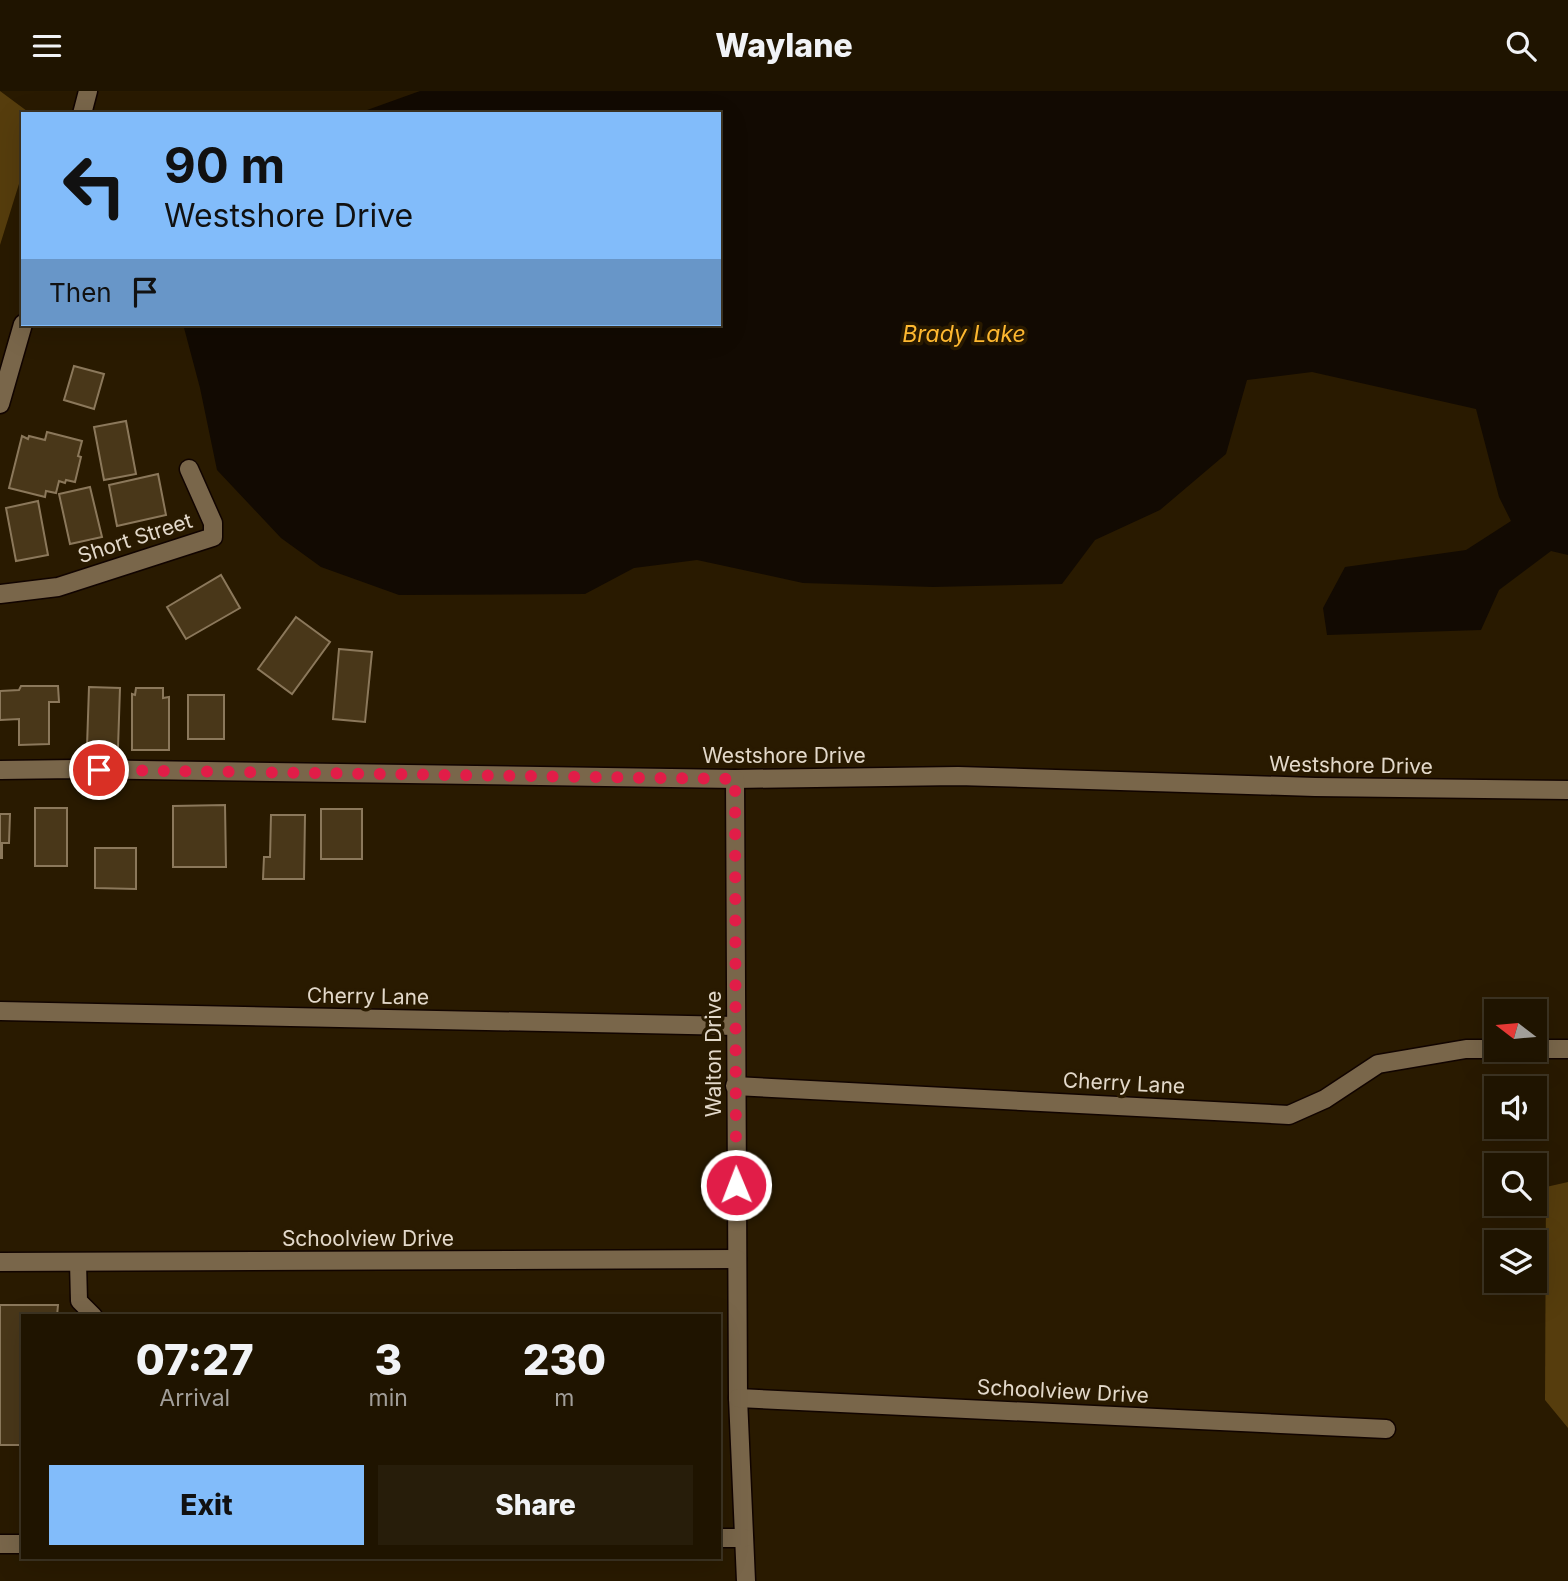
<!DOCTYPE html>
<style>
:root{--surface:#1f1400;--page:#271d0a;--text:#f1f3f6;--muted:#a19e99;--line:#3c3322;--accent:#82bcfa}
body{margin:0;font-family:Inter,sans-serif;background:var(--page);color:var(--text);height:100vh;display:flex;flex-direction:column;font-size:26px;white-space:nowrap}
*{box-sizing:border-box;margin:0}
p{font-size:23px;color:var(--muted)}
.icon{flex:none;width:38px;height:38px;fill:none;stroke:currentColor;stroke-width:2;stroke-linecap:round;stroke-linejoin:round}
.map{position:relative;flex:1;overflow:hidden}
.panel{position:absolute;left:21px;top:1223px;width:700px;height:245px;display:flex;flex-direction:column;background:var(--surface);border-radius:0px;box-shadow:0 7px 28px #0002,0 0 0 2px var(--line)}
.panel>*{flex:none}
.top-card{position:absolute;left:21px;top:21px;width:700px;height:214px;border-radius:0px;box-shadow:0 7px 28px #0002,0 0 0 2px var(--line);background:#82bcfa;color:#111;overflow:hidden}
.needle{width:46px;rotate:286deg}
.fabs{position:absolute;left:1484px;top:908px;display:grid;gap:14px}
.fabs a{display:grid;place-items:center;width:63px;height:63px;border-radius:0px;background:var(--surface);box-shadow:0 7px 28px #0002,0 0 0 2px var(--line);font-size:35px}
.pin{position:absolute;display:grid;place-items:center;width:60px;height:60px;color:#fff;margin:-30px;border:4px solid #fff;border-radius:50%;box-shadow:0 2px 7px #0007}
.me{position:absolute;width:77px;margin:-38px;rotate:359deg;stroke-linejoin:round;filter:drop-shadow(0 0 5px #0008)}
.turn{display:flex;align-items:center;gap:24px;height:147px;padding:0 28px;font-size:32px}
.turn .icon{width:91px;height:91px;stroke-width:2.5}
.turn b{display:block;font-size:49px;line-height:60px}
.then{display:flex;align-items:center;height:66px;padding:0 28px;background:#0003;gap:14px;font-size:26px}
.eta{display:flex;justify-content:space-evenly;align-items:center;height:119px;text-align:center}
.eta b{font-size:42px;font-weight:800;line-height:49px}
.cta{display:flex;gap:14px;margin-top:auto;padding:14px 28px}
.cta a{flex:1;height:80px;border-radius:0px;background:var(--accent);color:#111;font-size:28px;font-weight:800;line-height:80px;text-align:center}
.cta a+a{background:var(--page);color:var(--text)}
header{display:flex;justify-content:space-between;align-items:center;height:91px;padding:0 28px;background:var(--surface);font-size:32px;font-weight:800}
.map>svg:first-child{display:block}
.green{fill:#563d0d}
.water{fill:#120a02}
.building{fill:#493719;stroke:#8b785b;stroke-width:2}
.lines{fill:none;stroke-linecap:round;stroke-linejoin:round}
.service-casing{stroke:#110400;stroke-width:19}
.minor-casing{stroke:#110400;stroke-width:21}
.tertiary-casing{stroke:#110400;stroke-width:21}
.service{stroke:#79664a;stroke-width:16}
.minor{stroke:#79664a;stroke-width:18}
.tertiary{stroke:#79664a;stroke-width:18}
.route{stroke:#e11d48;stroke-width:12;stroke-dasharray:0 21.6}
.labels{text-anchor:middle;dominant-baseline:central;stroke-width:7;stroke-linejoin:round;paint-order:stroke}
.street-label{font-size:21px;fill:#e3d9ca;stroke:#291a00}
.water-label{font-size:23px;font-style:italic;fill:#feb830;stroke:#291a00}
</style>
<header><svg class="icon" aria-label="menu" viewBox="0 0 24 24"><path d="M4 6h16M4 12h16M4 18h16"/></svg>Waylane<svg class="icon" aria-label="search" viewBox="0 0 24 24"><circle cx="10" cy="10" r="6"/><path d="M15 15l6 6"/></svg></header>
<div class="map">
<svg width="1568" height="1490" viewBox="0 0 1568 1490">
<rect width="100%" height="100%" fill="#291a00"/>
<g class="green">
<path d="M0,0L31,23H23V80L0,154Z"/>
<path d="M1568,1091V1337L1545,1309L1546,1096Z"/>
</g>
<path class="water" d="M420,0H1568V464L1551,460L1499,499L1481,539L1327,544L1323,517L1345,476L1466,459L1511,430L1499,406L1476,318L1312,281L1247,289L1226,363L1160,419L1095,449L1062,493L933,496L803,492L697,469L634,477L585,503L399,504L321,476L281,447L217,379L200,297L183,233H719V23H356Z"/>
<g class="building">
<path d="M74,275L104,283L94,318L64,309Z"/>
<path d="M126,330L136,383L104,389L94,336Z"/>
<path d="M47,341L82,350L78,365L81,366L75,391L66,389L65,392L59,390L56,402L46,400L45,406L9,397L22,345L28,348L29,345L45,349Z"/>
<path d="M158,383L166,424L117,435L109,394Z"/>
<path d="M90,396L102,446L70,453L59,403Z"/>
<path d="M38,410L48,464L16,470L6,417Z"/>
<path d="M221,484L240,517L186,548L167,516Z"/>
<path d="M296,526L330,551L292,603L258,578Z"/>
<path d="M339,558L372,561L365,631L333,628Z"/>
<path d="M21,595H58L59,611H49V653L19,654V628L0,629V600L19,599Z"/>
<path d="M89,596L120,597L118,657L87,656Z"/>
<path d="M136,597H163V607L169,606V659H132V603L135,604Z"/>
<rect x="188" y="604" width="36" height="44"/>
<path d="M225,714L226,776H173V715Z"/>
<rect x="35" y="717" width="32" height="58"/>
<rect x="321" y="718" width="41" height="50"/>
<path d="M0,723H10L9,752H2V767H0Z"/>
<path d="M271,724H305L304,788H263L264,766H270Z"/>
<path d="M95,757H136V798L95,797Z"/>
<path d="M0,1214H58L57,1225H23V1354H0Z"/>
</g>
<g class="lines">
<defs>
<path id="service" d="M78,1171L79,1210L94,1225"/>
<g id="minor">
<path d="M0,503L58,496L213,446V432L189,378"/>
<path d="M0,679L76,678L735,688L958,685L1315,696L1568,699"/>
<path d="M735,688L738,1307L746,1490"/>
<path d="M0,920L736,935"/>
<path d="M1535,958H1568"/>
<path d="M735,995L1289,1024L1325,1008L1378,973L1466,958H1496"/>
<path d="M0,1171L737,1168"/>
<path d="M738,1307L1386,1338"/>
<path d="M719,1447H744"/>
<path d="M0,1453H23"/>
</g>
<g id="tertiary">
<path d="M82,23L88,0"/>
<path d="M0,313L23,233"/>
</g>
</defs>
<use href="#service" class="service-casing"/>
<use href="#minor" class="minor-casing"/>
<use href="#tertiary" class="tertiary-casing"/>
<use href="#service" class="service"/>
<use href="#minor" class="minor"/>
<use href="#tertiary" class="tertiary"/>
</g>
<g class="lines">
<path class="route" d="M99,679L735,688L736,1094"/>
</g>
<g class="labels">
<g class="street-label">
<text transform="translate(135 447) rotate(-18)">Short Street</text>
<text x="784" y="664">Westshore Drive</text>
<text transform="translate(1351 674) rotate(1)">Westshore Drive</text>
<text transform="translate(368 905) rotate(1)">Cherry Lane</text>
<text transform="translate(713 963) rotate(-90)">Walton Drive</text>
<text transform="translate(1124 992) rotate(3)">Cherry Lane</text>
<text x="368" y="1147">Schoolview Drive</text>
<text transform="translate(1063 1300) rotate(3)">Schoolview Drive</text>
</g>
<g class="water-label">
<text x="964" y="243">Brady Lake</text>
</g>
</g>
</svg>
<div class="fabs">
<a><svg class="needle" viewBox="-14 -14 28 28"><path d="M0-13l5 13h-10z" fill="#e53935"/><path d="M0 13l5-13h-10z" fill="#a19e99"/></svg></a>
<a><svg class="icon" aria-label="sound" viewBox="0 0 24 24"><path d="M4 9h4l5-4v14l-5-4H4zM17 9q2 3 0 6"/></svg></a>
<a><svg class="icon" aria-label="search" viewBox="0 0 24 24"><circle cx="10" cy="10" r="6"/><path d="M15 15l6 6"/></svg></a>
<a><svg class="icon" aria-label="layers" viewBox="0 0 24 24"><path d="M12 4l9 5-9 5-9-5zM3 14l9 5 9-5"/></svg></a>
</div>
<div class="pin" style="left:99px;top:679px;background:#d93025"><svg class="icon" aria-label="arrive" viewBox="0 0 24 24"><path d="M6 21V4h12l-3 4 3 4H6"/></svg></div>
<svg class="me" style="left:736px;top:1094px" viewBox="-20 -20 40 40"><circle r="17" fill="#e11d48" stroke="#fff" stroke-width="3"/><path d="M0-11L8 9 0 5-8 9z" fill="#fff"/></svg>
<div class="top-card">
<div class="turn"><svg class="icon" aria-label="left" viewBox="0 0 24 24"><path d="M17 20v-9H6M10 6l-5 5 5 5"/></svg><div><b>90 m</b>Westshore Drive</div></div>
<div class="then">Then<svg class="icon" aria-label="arrive" viewBox="0 0 24 24"><path d="M6 21V4h12l-3 4 3 4H6"/></svg></div>
</div>
<section class="panel">
<div class="eta">
<div><b>07:27</b><p>Arrival</p></div>
<div><b>3</b><p>min</p></div>
<div><b>230</b><p>m</p></div>
</div>
<div class="cta"><a>Exit</a><a>Share</a></div>
</section>
</div>
